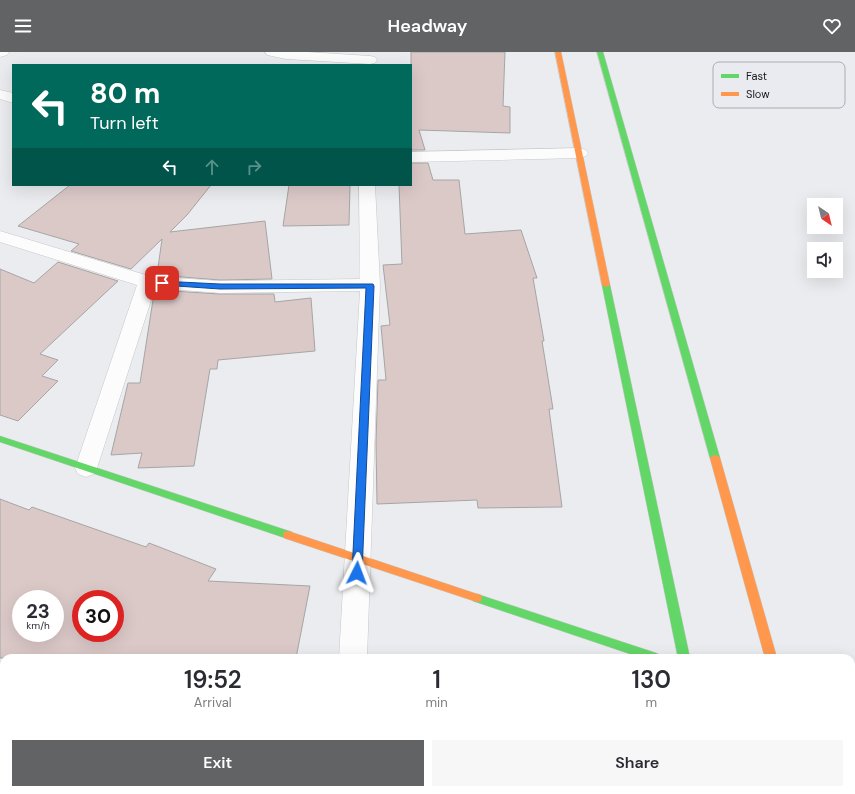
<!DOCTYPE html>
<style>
:root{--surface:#fff;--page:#f7f7f7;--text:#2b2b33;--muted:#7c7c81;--accent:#626365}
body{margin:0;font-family:"DM Sans",sans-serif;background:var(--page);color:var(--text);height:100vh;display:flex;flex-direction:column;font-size:15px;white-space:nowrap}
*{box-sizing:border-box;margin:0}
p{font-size:13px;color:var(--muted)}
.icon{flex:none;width:22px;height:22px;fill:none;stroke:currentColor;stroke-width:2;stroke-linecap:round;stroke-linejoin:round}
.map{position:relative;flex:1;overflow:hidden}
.sheet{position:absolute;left:0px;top:602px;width:855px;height:140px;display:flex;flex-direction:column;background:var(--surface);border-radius:12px 12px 0 0;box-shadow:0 4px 16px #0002}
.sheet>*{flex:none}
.top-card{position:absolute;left:12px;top:12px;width:400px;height:122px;border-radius:0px;box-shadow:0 4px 16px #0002;background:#00695c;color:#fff;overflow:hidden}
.needle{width:26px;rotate:145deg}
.fabs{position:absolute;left:807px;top:146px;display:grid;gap:8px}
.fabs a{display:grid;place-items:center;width:36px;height:36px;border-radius:0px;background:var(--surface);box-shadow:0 4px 16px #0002;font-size:20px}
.speed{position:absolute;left:12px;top:538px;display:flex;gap:8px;font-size:20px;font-weight:700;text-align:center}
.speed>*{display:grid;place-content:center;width:52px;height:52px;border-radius:50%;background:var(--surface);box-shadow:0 4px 16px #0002;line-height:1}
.speed small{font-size:10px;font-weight:400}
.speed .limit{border:6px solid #d22;background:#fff;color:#111}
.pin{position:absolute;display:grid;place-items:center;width:34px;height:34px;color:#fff;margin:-17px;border-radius:8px;box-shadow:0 2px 6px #0006}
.me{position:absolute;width:44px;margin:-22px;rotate:3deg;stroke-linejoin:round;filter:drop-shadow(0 0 3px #0008)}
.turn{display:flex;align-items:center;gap:14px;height:84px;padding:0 12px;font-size:18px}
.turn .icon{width:52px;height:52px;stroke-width:2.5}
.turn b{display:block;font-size:28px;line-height:34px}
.lanes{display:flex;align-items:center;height:38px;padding:0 12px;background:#0003;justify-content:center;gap:20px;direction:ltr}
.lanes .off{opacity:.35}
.eta{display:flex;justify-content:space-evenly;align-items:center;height:68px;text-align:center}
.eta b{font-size:24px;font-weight:600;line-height:28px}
.action{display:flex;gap:8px;margin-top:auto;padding:8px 12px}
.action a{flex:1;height:46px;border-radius:0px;background:var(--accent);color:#fff;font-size:16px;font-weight:600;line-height:46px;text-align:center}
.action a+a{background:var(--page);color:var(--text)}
header{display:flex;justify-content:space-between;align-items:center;height:52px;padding:0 12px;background:var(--accent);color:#fff;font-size:18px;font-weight:600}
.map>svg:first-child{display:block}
.building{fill:#dbc9c8;stroke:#a6a5a6;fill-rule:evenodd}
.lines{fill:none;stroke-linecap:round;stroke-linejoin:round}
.street-casing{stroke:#c6c7c8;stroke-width:1}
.fast-casing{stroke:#c6c7c8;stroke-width:1}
.slow-casing{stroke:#c6c7c8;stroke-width:1}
.street{fill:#fcfcfd;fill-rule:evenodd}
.fast{fill:#63d668;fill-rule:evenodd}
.slow{fill:#ff974d;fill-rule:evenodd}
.route{fill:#1a73e8;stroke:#114b97}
.key{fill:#eaebf0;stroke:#abacb0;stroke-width:1}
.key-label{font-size:11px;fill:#18191a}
</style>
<header><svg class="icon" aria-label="menu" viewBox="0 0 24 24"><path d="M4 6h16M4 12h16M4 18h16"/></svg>Headway<svg class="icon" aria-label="heart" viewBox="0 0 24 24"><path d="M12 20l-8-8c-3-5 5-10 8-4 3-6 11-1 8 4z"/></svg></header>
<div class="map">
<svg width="855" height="742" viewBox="0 0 855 742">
<rect width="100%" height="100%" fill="#ebecef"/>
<g class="building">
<path d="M411,0H505L503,54L510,55V81L419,78L425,98H411Z"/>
<path d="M411,111H428L433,128H459L465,182L521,178L537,226H533L544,289H542L553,357H549L562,455L478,456L477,448L377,452L376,390L378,328H386L381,274L390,273L383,213L402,212L399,133H411Z"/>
<path d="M70,133H211L187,163L170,180L265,169L272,227L220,228L157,223L162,187L131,217L71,199L79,192L18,174Z"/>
<path d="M289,133H350L349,173L283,174Z"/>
<path d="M58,210L118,229L40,302L58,308L42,324L58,329L18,369L0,363V217L34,231Z"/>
<path d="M156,238L220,242H274L275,250L311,246L315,299L218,308L217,317H210L194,414L138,416L142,401L111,403L128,331H140L153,248Z"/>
<path d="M0,447L29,458L32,455L146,495L149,491L216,517L208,529L310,534L296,606H0ZM21,547H55V581H21ZM81,547H115V581H81Z"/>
</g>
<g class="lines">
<defs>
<g id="street">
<path d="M0,0H9L7,3L0,5Z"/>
<path d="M265,0H307L370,4L375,5L377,8L375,11L370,12L286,7L267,3Z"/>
<path d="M0,38L13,41V51L0,47Z"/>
<path d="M580,96L586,98L588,101L586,104L580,106L411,110V100Z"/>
<path d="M359,133H375L380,233L367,606H339L360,239L220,241L155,236L97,416L94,422L86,425L78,422L75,416L137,233L0,190V179L149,224L220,229L360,227Z"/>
<path d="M0,709L4,710V738H7L4,739L0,738Z"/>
<path d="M15,738H51L53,742H17Z"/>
<path d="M331,738H361L360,742H330Z"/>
</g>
<g id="fast">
<path d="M597,0H603L720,406L718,408H712L710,406Z"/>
<path d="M603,231H606L610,233L690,606H678L602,233Z"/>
<path d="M0,384L292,480L293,483L292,486L288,487L0,390Z"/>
<path d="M477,542L656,601L660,603L662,606H642L473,549L472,546L473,543Z"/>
<path d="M706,738H718L719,742H707Z"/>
</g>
<g id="slow">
<path d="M555,0H561L610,233L606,235L602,233Z"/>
<path d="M715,403L718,404L720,406L777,606H765L710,406L712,404Z"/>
<path d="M288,479L477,542L481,543L482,546L481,549L477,550L284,486L283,483L284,480Z"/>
<path d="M803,738H815L816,742H804Z"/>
</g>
</defs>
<use href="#street" class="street-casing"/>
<use href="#fast" class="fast-casing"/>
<use href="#slow" class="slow-casing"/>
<use href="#street" class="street"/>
<use href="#fast" class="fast"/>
<use href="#slow" class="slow"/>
</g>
<path class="route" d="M160,229L220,232H373L374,234L362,521L361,524L357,525L354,524L352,521L366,236L220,237L162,233L158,231Z"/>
<rect x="713" y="10" width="132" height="46" rx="6" class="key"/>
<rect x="721" y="22" width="18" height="4" fill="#63d668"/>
<rect x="721" y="40" width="18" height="4" fill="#ff974d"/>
<g class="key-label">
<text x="746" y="28">Fast</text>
<text x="746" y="46">Slow</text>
</g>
</svg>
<div class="fabs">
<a><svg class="needle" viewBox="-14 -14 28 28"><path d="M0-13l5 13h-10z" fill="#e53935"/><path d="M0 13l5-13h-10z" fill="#7c7c81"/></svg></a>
<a><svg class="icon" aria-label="sound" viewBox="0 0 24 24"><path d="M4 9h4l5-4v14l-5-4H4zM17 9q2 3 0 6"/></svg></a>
</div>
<div class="speed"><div>23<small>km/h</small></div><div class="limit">30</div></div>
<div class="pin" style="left:162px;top:231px;background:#d93025"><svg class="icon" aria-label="arrive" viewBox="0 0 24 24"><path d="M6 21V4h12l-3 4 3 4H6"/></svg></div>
<svg class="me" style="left:357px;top:521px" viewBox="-20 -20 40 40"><path d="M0-17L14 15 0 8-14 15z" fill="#1a73e8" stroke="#fff" stroke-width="4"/></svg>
<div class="top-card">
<div class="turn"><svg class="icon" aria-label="left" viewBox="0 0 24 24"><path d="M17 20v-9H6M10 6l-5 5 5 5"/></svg><div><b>80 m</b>Turn left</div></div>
<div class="lanes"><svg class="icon" aria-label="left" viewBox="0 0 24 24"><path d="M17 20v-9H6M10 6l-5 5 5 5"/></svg><svg class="icon off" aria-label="ahead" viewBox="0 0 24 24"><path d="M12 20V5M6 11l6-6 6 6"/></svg><svg class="icon off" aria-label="right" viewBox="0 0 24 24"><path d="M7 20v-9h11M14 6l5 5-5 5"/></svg></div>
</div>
<section class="sheet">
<div class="eta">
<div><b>19:52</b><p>Arrival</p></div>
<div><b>1</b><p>min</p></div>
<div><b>130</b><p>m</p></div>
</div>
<div class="action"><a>Exit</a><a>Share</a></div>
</section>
</div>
